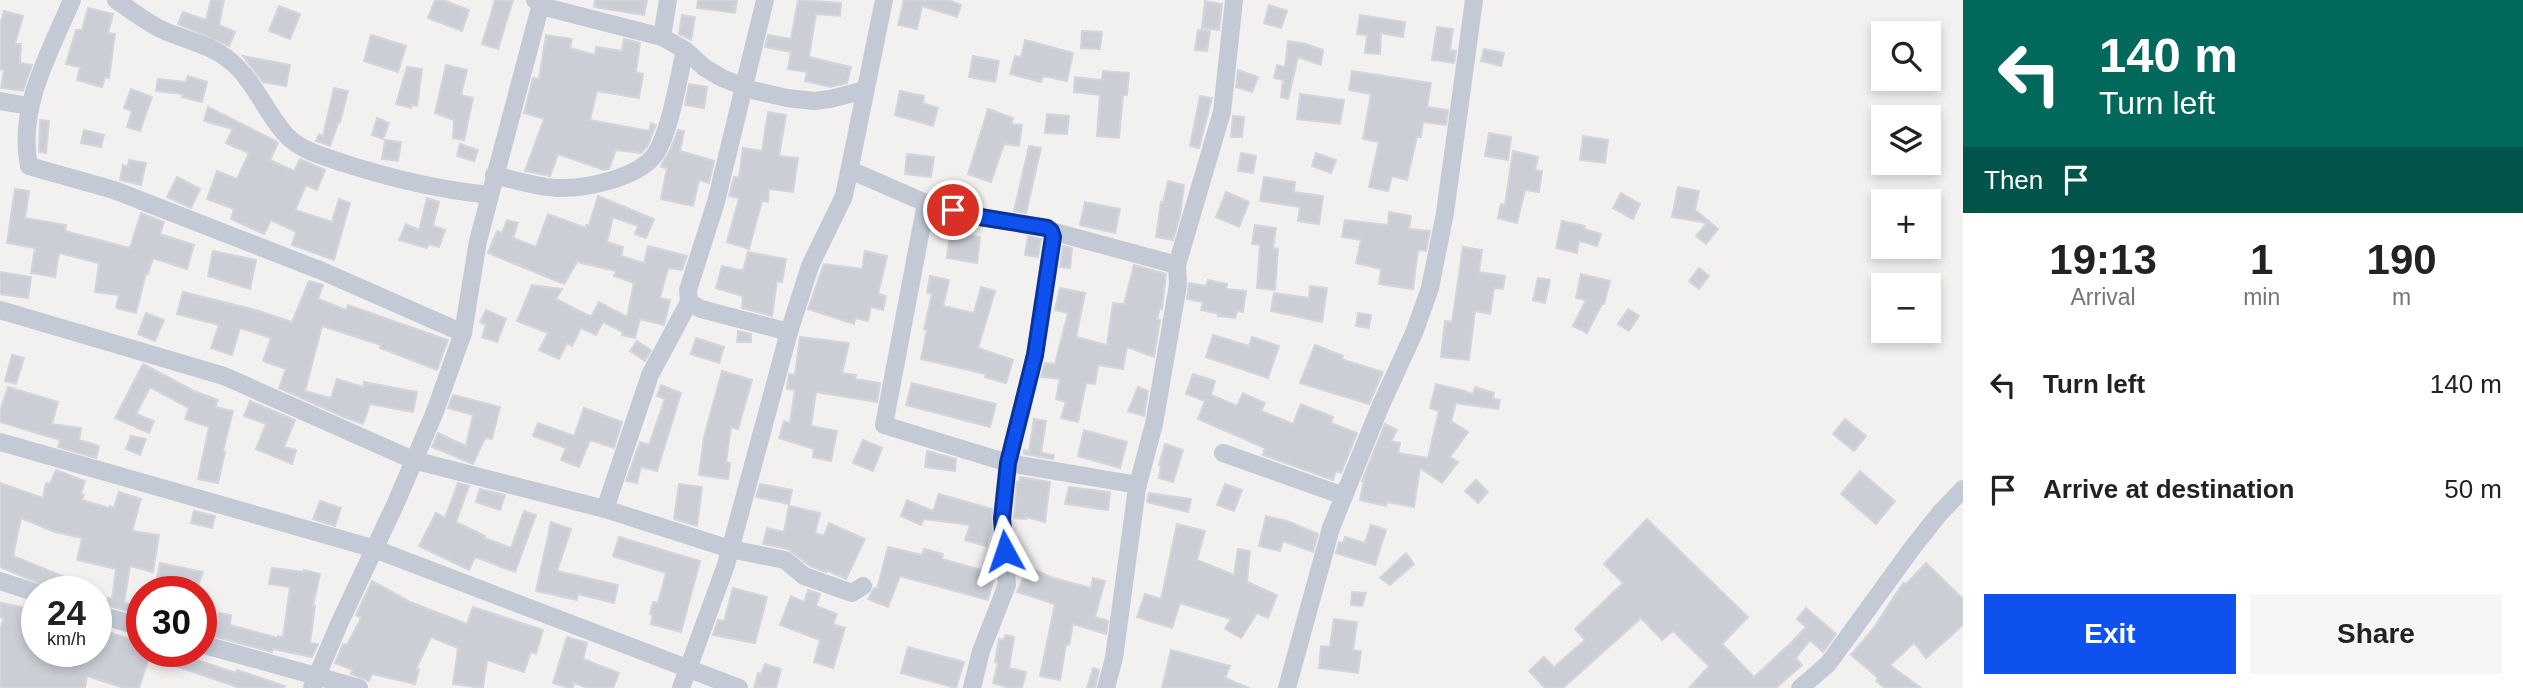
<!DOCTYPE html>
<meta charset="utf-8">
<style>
:root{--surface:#fff;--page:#f6f6f6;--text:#222;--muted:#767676;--accent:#0e51ef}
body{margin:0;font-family:Arial,sans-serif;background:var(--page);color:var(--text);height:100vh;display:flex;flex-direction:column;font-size:26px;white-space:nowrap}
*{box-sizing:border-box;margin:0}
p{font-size:23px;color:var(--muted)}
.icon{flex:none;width:38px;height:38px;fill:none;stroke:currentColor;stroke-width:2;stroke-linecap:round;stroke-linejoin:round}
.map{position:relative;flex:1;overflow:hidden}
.drawer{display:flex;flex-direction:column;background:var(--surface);width:560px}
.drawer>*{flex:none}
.guide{background:#00695c;color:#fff;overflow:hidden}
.fabs{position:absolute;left:1871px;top:21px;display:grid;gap:14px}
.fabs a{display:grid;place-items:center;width:70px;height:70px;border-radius:0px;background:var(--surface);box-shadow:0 4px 10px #0003;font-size:35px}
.speed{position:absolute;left:21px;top:576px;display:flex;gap:14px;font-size:35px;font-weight:700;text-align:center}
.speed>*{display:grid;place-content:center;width:91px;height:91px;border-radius:50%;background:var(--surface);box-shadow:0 4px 10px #0003;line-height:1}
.speed small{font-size:18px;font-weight:400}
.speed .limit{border:10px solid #d22;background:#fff;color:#111}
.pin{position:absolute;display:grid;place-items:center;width:60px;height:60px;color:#fff;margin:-30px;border:4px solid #fff;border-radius:50%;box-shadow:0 2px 7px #0007}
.me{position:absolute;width:77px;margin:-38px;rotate:355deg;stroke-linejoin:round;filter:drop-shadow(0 0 5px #0008)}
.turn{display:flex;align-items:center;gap:24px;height:147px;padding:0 21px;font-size:32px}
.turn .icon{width:91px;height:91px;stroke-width:2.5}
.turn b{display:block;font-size:49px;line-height:60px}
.then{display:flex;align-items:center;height:66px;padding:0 21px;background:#0003;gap:14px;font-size:26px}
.eta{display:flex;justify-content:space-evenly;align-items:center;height:119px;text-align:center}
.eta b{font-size:42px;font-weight:700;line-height:49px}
.action{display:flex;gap:14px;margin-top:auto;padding:14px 21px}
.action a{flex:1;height:80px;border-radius:0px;background:var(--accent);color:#fff;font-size:28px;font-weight:700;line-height:80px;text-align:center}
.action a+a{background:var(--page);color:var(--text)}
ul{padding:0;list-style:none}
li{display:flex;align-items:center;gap:21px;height:105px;padding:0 21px}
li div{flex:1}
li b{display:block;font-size:26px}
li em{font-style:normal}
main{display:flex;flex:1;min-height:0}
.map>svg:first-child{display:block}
.building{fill:#ccced6;stroke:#d4d5dc;stroke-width:2}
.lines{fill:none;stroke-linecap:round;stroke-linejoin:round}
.minor{stroke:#c3cad6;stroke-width:18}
.route-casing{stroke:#09359b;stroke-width:18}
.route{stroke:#0e51ef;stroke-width:12}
</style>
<main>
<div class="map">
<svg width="1963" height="688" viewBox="0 0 1963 688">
<rect width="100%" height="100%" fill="#f3f0f0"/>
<g class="building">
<path d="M211,0H224L219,25L235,32L229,46L178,24L183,12L206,20Z"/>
<path d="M435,0H443L469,10L462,31L428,18Z"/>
<path d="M495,0H513L498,49L482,44Z"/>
<path d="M595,0H647L644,15L594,7Z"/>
<path d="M698,0H737L735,13L697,8Z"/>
<path d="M798,0L841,3L840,16L816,14L809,57L851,67L847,83L831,87L805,81L807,72L788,69L791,52L765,47L768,35L791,39Z"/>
<path d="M904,0H949L961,5L957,17L922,6L917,29L898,25Z"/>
<path d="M1205,1L1222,4L1219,30L1202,28Z"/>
<path d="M1269,5L1287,11L1281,28L1264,23Z"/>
<path d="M279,6L300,14L290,39L269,31Z"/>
<path d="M88,8L113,14L108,33L115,34L109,78L105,77L102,87L77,80L80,67L66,64L76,30H82Z"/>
<path d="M4,11L23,16L15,44H21L20,63L32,65L23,91L1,88L4,70L0,69V25Z"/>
<path d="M682,15L695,17L691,40L679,34Z"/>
<path d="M1360,15L1405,22L1403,37L1381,33L1380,54L1365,53L1367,35L1357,34Z"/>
<path d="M1437,27L1453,29L1450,50L1456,51L1454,63L1432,60Z"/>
<path d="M1198,30L1210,31L1207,51L1195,50Z"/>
<path d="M1082,31L1102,32L1100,49L1081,48Z"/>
<path d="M371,35L406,46L398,72L364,61Z"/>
<path d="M546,35L572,39L570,48L595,55L596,47L622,51L624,39L640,43L636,72L643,74L639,98L597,91L590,120L649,131L651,123L656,125L647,147L641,153L616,150L609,169L604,170L558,154L550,176L525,171L544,119L524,113L533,78L539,79Z"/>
<path d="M1025,40L1073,53L1067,81L1043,76L1041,82L1010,74L1015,56L1021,57Z"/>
<path d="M1288,41L1306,44L1323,50L1321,65L1298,57L1288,99L1281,97L1283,80L1274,78L1277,65L1285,67Z"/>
<path d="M1484,49L1504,53L1501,66L1481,61Z"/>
<path d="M243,56L290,65L286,86L263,82Z"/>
<path d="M973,56L999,61L995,82L969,77Z"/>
<path d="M446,65L467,70L461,95L473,98L464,140L453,138L454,120L435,113Z"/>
<path d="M407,67L422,69L417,106L412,105L411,108L396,104Z"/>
<path d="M1238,70L1258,77L1252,92L1236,87Z"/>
<path d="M1103,71L1129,73L1127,95H1123L1119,138L1097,136L1100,95L1074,92L1075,77L1102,80Z"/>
<path d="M1352,71L1431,83L1427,107L1448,110L1446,125L1423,122L1421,137H1417L1407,180L1392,176L1388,191L1369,187L1379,142L1363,139L1371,94L1349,90Z"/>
<path d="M188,76L207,82L202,102L182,97L183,94L156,91L158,79L186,82Z"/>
<path d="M689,84L707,87L704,108L685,105Z"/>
<path d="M334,88L348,91L340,122L339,121L330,146L316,141L319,134L323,136Z"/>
<path d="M131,89L152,97L140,131L127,127L132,111L124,108Z"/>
<path d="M900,91L924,96L923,103L938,108L933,126L895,115Z"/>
<path d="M1300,94L1344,100L1340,124L1297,119Z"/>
<path d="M1200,96L1212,98L1199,148L1190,146Z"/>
<path d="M208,107L276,141L278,143L270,160L294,171L300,159L325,170L317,190L306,185L295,210L332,222L339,199L350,203L334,260L292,245L296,232L271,220L264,234L231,219L234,209L207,199L217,171L237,179L249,153L226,143L233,129L204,121Z"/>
<path d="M988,109L1013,118L1011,124L1022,125L1019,146L1004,144L991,182L968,174Z"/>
<path d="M768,112L786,115L779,156L798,158L793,192L769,189L768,202L762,201L749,249L727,242L739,198L729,196L734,177L739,178L743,148L762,151Z"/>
<path d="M1047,114L1069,116L1067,134L1045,133Z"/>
<path d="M1233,116L1244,117L1242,137H1231Z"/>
<path d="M377,118L389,123L383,139L372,135Z"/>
<path d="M40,120L49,121L46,153L39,152Z"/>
<path d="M84,130L104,135L101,147L81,143Z"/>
<path d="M678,130L684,131L680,151L714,161L709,183L699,180L693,206L661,199L667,168L661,167L662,164L671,148Z"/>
<path d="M1489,133L1511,137L1508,160L1485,156Z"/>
<path d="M1583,136L1608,140L1605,163L1580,160Z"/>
<path d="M385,140L401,142L398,161L382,159Z"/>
<path d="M460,144L478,150L474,161L457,156Z"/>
<path d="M1029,146L1041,148L1026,213L1014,211Z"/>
<path d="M1513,151L1538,157L1535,170L1542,171L1539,192L1525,190L1517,223L1498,218L1501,204L1505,205Z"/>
<path d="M1241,153L1256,156L1253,173L1238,171Z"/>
<path d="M1316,153L1336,160L1331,173L1312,166Z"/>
<path d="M907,154L934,157L931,177L905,174Z"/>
<path d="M129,160L146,163L141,185L120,180L123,165L128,166Z"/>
<path d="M177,177L200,189L191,208L167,197Z"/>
<path d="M1264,177L1295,182L1294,192L1323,196L1319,224L1298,221L1300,207L1260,201Z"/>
<path d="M1168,181L1184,185L1180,216L1173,240L1156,237L1161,202L1163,203Z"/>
<path d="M1678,187L1699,191L1695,210L1718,229L1706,244L1696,236L1707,223L1672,217Z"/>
<path d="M15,189L29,191L25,218L66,225L65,231L130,248L141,213L164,222L160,234L194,245L187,269L153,258L148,274L146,273L136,313L116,308L119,295L95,292L99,263L59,253L55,277L31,273L35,248L7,243Z"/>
<path d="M1226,192L1249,202L1239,227L1216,217Z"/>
<path d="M1621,193L1640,204L1633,219L1613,208Z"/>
<path d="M598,196L654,219L646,238L635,234L638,226L613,217L607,242L623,247L621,256L644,263L648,246L687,256L682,270L668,268L660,298L670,300L664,325L640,319L635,338L622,335L623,332L603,322L596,335L581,328L572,346L567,343L559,359L539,350L548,333L517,321L532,285L562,289L556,299L591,317L599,302L627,317L634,283L614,276L616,271L577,262L564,284L488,253L497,231L502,233L507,220L518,223L513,238L536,247L548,214L586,228V225H589Z"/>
<path d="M427,198L439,202L433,226L445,230L439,247L429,244L427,248L399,240L406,224L419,230Z"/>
<path d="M1085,202L1120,209L1115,233L1080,225Z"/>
<path d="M1389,212L1411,216L1409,229L1430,231L1426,251L1418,250L1413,289L1379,284L1381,269L1356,263L1361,240L1342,237L1345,220L1388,225Z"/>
<path d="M1562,221L1585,226L1584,229L1601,234L1597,246L1579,241L1577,253L1556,248Z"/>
<path d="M1255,225L1276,228L1273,248L1278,249L1275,290L1257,288L1260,245L1252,244Z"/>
<path d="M950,233L980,237L977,263L947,258Z"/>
<path d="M1028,236L1041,239L1038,257L1025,255Z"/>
<path d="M1063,246L1072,248L1070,268L1060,267Z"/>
<path d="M1463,247L1482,250L1479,272L1505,276L1503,289L1494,288L1490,314L1475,311L1469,360L1441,357L1445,321L1452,322Z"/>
<path d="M213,251L256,260L250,289L208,276Z"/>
<path d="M865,251L887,256L878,294L886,296L883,310L871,307L868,321L855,318L854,324L808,309L824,264L862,269Z"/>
<path d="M748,252L786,259L782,282L777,281L772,316L742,308L743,296L716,288L722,266L743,271Z"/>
<path d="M1134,265L1166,274L1162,309L1160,308L1157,319L1160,320L1154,357L1127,347L1123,369L1098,365L1095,384L1086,383L1078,422L1061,418L1066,402L1056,399L1060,379L1041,377L1045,363L1055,364L1068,313L1055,310L1060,288L1085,293L1076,337L1107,345L1113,303L1124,304Z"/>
<path d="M1699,268L1709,276L1699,289L1689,281Z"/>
<path d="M0,272L31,277L28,298L0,294Z"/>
<path d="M1581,274L1610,281L1604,304H1602L1587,333L1573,326L1586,300L1576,298Z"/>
<path d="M930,276L949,280L943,306L974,313L981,287L995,291L978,348L1013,360L1006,383L985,377L986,374L921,359L927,330L924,329L932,294L927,293Z"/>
<path d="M1538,278L1550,280L1545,303L1533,300Z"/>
<path d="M1208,280L1227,284L1226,289L1246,291L1243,312L1237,311L1235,318L1218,316L1219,314L1201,310L1203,302L1187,299L1189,283L1206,286Z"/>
<path d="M309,281L323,285L318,299L346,310L348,305L448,340L437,370L380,348L381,345L322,326L305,391L331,398L337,379L363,387L364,382L417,392L413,412L370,404L363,424L346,418L279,388L286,369L263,361L271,338L240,328L232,355L211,348L219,325L177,314L183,292L256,310L292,322Z"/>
<path d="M1310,286L1327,288L1322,322L1271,311L1274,293L1309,298Z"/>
<path d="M1628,309L1639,316L1629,331L1618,324Z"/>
<path d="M486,310L506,319L497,342L482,337L486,325L480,322Z"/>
<path d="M146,313L164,320L155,341L138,334Z"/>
<path d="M1358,313L1371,315L1369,328L1356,326Z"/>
<path d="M738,331L751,334V342H737Z"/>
<path d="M1213,335L1249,346L1252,337L1279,346L1268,378L1206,357Z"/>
<path d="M800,337L849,343L842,373L856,375L855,379L880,383L877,402L816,392L811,426L837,431L831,461L813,457L814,449L779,438L784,421L790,423L795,390L787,389L789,374L795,375Z"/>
<path d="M696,338L724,347L719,363L691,354Z"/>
<path d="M637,341L651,350L645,361L630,351Z"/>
<path d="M1315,345L1343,356L1341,359L1383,372L1369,404L1300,383Z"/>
<path d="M12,355L24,358L16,384L5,381Z"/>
<path d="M143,364L194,391L218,400L215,407L233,411L223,451L225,452L218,483L198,479L209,427L185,419L189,408L150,387L136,414L154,421L149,433L115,418Z"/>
<path d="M722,371L752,380L738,429L731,427L726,462L730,463L728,479L699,475L704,437Z"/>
<path d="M1193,374L1215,381L1211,395L1237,406L1243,393L1265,403L1261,411L1293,424L1301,404L1333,417L1331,423L1357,433L1341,473L1336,471L1333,480L1263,455L1265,448L1198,419L1205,401L1186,394Z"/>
<path d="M912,383L996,404L990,427L906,405Z"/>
<path d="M1436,384L1465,391L1464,396L1466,392L1473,394L1475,387L1494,393L1493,399L1500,400L1498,409L1456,403L1451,421L1468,432L1450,457L1458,462L1442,483L1420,468L1414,507L1387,502L1386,506L1360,500L1364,481H1362L1385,424L1397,430L1391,441L1400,443L1398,453L1428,458L1439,411L1430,408Z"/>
<path d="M661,385L681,393L657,471L641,467L637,483L626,481L640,442L649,445L665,399L657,396Z"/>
<path d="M8,387L58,402L52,424L81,428L79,440L99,446L96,458L58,447L60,440L0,422V411Z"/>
<path d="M1138,387L1148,391L1144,416L1128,411Z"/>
<path d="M453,395L500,407L492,439L485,438L473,464L432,447L438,433L466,446L473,415L448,408Z"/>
<path d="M250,401L295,420L284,447L296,450L292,464L256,449L266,424L244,416Z"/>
<path d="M584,408L622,422L614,448L590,440L579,467L561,460L566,448L533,436L538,423L574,436Z"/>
<path d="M1034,419L1046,421L1041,453L1054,455L1053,459L1024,454V450L1029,451Z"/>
<path d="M1845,419L1866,436L1854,451L1833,434Z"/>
<path d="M1084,430L1127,442L1120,468L1078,456Z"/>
<path d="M131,436L146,439L140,455L126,449Z"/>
<path d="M863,440L882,448L873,471L853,463Z"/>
<path d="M1165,444L1183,450L1173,482L1159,478L1161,466L1159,465Z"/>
<path d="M927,451L956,459L955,471L925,467Z"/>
<path d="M56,470L85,481L81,494L84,495L82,500L109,508L110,506L114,508L119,492L141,499L132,531L159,535L153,572L130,566L124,603L142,606V615L106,605L108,598L112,599L116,569L77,560L82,538L55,532L21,518L13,556L65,577L59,592L0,567V483L43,498L46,483L50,484Z"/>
<path d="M1860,471L1895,501L1876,524L1841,494Z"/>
<path d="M1020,477L1050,482L1045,522L1026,517V519L1014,518L1017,482H1019Z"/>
<path d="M1476,480L1488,492L1478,503L1465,491Z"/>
<path d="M458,483L469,486L456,522L485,536L484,538L511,548L524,511L536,515L515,572L475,557L469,570L419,546L436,513L445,518Z"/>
<path d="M679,484L702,487L697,526L674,519Z"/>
<path d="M760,484L792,490L789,504L756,497Z"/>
<path d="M1225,484L1242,490L1234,511L1217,505Z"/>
<path d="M1069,487L1110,492L1108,510L1065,504Z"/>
<path d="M480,489L505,495L500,510L476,502Z"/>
<path d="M1149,493L1191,499L1188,512L1147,502Z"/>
<path d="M939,494L992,509L991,529L986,546L965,540L970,525L924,519L921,525L901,516L907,500L933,511Z"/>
<path d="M320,501L341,508L335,526L313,519Z"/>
<path d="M789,506L820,513L815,533L824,536L829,523L865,539L846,579L826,570V572L810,566L788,549L763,544L767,528L784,532Z"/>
<path d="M194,511L215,516L212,528L191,523Z"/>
<path d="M1266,516L1287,521L1318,534L1313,552L1283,541L1280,551L1259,546Z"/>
<path d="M1647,519L1748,617L1722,644L1754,677L1793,641L1806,627L1797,619L1806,608L1836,634L1823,652L1810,640L1796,658L1802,665L1776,688H1689L1709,666L1673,631L1662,640L1641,618L1563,688H1545L1529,671L1544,657L1554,667L1585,640L1575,629L1623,583L1604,564Z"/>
<path d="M551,522L571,529L557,571L618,585L614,603L578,594L577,600L536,591Z"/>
<path d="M1177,524L1205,531L1197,560L1234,575L1238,549L1250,551L1247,582L1277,595L1268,618L1257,613L1241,638L1225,629L1231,619L1180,603L1172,628L1137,617L1145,594L1161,599Z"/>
<path d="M1371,525L1386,530L1375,565L1336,553L1339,542L1343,543L1345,537L1365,543Z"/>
<path d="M619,537L700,561L681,632L651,624L653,615L650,614L653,602L658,603L666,573L613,556Z"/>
<path d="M888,547L922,555L924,549L943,554L942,559L995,574L988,600L900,576L888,607L868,599L874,588L877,589Z"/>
<path d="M1406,553L1414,564L1390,585L1380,578Z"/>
<path d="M160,563L203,572L196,590L156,583Z"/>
<path d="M1926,563L1963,599V625L1926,658L1914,643L1890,665L1921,688H1885L1876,681L1878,678L1851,655L1873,629L1903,583L1906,584Z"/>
<path d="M1028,567L1053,578L1091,588L1093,578L1105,581L1095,617L1108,621L1106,634L1073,624L1069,645L1066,644L1060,680L1040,676L1055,604L1017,592Z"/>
<path d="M272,568L304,572V570L320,574L313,606H315L310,643L318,644L312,657L273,649L272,652L201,633V621L218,624L219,613L231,615L230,625L278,638V636L283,637L290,587L269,584Z"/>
<path d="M372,581L410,602L467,624L473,607L543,630L536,654L531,652L524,672L487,660L483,688L453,684L458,648L431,637L416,669L419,670L415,684L372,674L369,681L351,674L353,670L335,663L343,644L347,645L361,618L356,615Z"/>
<path d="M733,588L767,597L755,643L713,635L718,620L724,621Z"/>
<path d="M808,590L820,594L816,606L837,614L833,624L845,628L833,668L814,662L820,640L780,625L791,596L804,602Z"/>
<path d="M1352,592L1366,593L1362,606L1351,605Z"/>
<path d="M1,603L37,610V652L80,661L82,651H96V628L142,643V651H170L236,673L237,670L285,686L284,688H240L149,657L139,688H124L87,676L85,688H0V629L4,618L0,617Z"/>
<path d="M1334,619L1357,622L1353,650L1361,651L1358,673L1319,668L1321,646L1330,647Z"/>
<path d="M1005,635L1014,637L1009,668L1026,672L1022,688H1010L993,683L998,663L995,662L999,639L1004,640Z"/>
<path d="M567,637L587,643L583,659L619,673L613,688H588L574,683L573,688H569L553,683Z"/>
<path d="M908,647L964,662L956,688L901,673Z"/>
<path d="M1171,650L1230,666L1225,678L1249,688H1162Z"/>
<path d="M765,664L781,669L776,688H754L758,673L761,674Z"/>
<path d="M1093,668L1099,670L1095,688H1087Z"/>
</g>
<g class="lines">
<g class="minor">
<path d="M72,0C50,52 17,108 29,166L114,190L322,271L463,333"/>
<path d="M116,0C131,10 148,24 165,31C186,40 210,45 228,59C254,79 265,112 286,135C301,151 324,156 343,163C394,179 436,189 489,195"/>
<path d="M535,0L541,6L662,37L685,50L705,68L722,78L752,90L787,98L814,101L830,99L865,90"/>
<path d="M765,0L716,202L688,290L689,302L701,309L789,332"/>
<path d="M662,37L668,0"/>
<path d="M0,101L29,106"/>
<path d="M850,170L926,203L980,217L1047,228L1051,231L1053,237L1035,355L1008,463L1002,519L1007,585L981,651L972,688"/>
<path d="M494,175C515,180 536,187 557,188C585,189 640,178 656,153C671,129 678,79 685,50"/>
<path d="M926,203L884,425L1008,463L1138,485"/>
<path d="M1051,231L1177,265"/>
<path d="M0,310L224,376L413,460L605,509L730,549L785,560L804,576L852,593L863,586"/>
<path d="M0,442L372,548L739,688"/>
<path d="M1223,453L1344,496"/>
<path d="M605,509L650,375L689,302"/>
<path d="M0,581L37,593"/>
<path d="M96,614L142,627"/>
<path d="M201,644L359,688"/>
<path d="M312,688L339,624L395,505L434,414L463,333L478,241L542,0"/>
<path d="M681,688L726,565L789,332L810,266L844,196L884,0"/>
<path d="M1106,688L1114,658L1137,488L1154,424L1178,285L1177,265L1222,112L1234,0"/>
<path d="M1287,688L1331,528L1380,407L1414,333L1430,288L1445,213L1474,0"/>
<path d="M1800,688L1828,664L1913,547L1940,513L1963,489"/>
</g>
</g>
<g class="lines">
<defs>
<path id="route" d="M953,210L980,217L1047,228L1051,231L1053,237L1035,355L1008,463L1002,519L1005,551"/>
</defs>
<use href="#route" class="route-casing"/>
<use href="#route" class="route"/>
</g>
</svg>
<div class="fabs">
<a><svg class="icon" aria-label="search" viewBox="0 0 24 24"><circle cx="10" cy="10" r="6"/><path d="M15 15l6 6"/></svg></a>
<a><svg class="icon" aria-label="layers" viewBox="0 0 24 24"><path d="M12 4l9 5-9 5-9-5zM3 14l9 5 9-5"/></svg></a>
<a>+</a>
<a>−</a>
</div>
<div class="speed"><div>24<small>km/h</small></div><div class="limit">30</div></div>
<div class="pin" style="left:953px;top:210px;background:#d93025"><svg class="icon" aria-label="arrive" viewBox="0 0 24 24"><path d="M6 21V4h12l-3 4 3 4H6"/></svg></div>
<svg class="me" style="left:1005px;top:551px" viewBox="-20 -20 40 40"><path d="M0-17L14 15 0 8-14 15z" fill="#0e51ef" stroke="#fff" stroke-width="4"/></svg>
</div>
<section class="drawer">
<div class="guide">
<div class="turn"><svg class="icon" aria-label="left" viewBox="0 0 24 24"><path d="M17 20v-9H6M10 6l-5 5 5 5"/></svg><div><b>140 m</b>Turn left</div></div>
<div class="then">Then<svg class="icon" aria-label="arrive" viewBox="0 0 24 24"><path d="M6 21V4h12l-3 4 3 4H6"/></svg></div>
</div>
<div class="eta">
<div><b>19:13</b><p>Arrival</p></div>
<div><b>1</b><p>min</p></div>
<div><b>190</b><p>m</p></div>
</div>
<ul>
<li><svg class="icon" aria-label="left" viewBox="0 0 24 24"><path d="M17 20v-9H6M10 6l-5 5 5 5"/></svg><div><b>Turn left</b></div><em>140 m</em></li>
<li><svg class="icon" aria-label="arrive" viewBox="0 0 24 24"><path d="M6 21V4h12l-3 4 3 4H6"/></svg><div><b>Arrive at destination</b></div><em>50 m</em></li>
</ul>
<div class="action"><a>Exit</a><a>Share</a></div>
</section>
</main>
